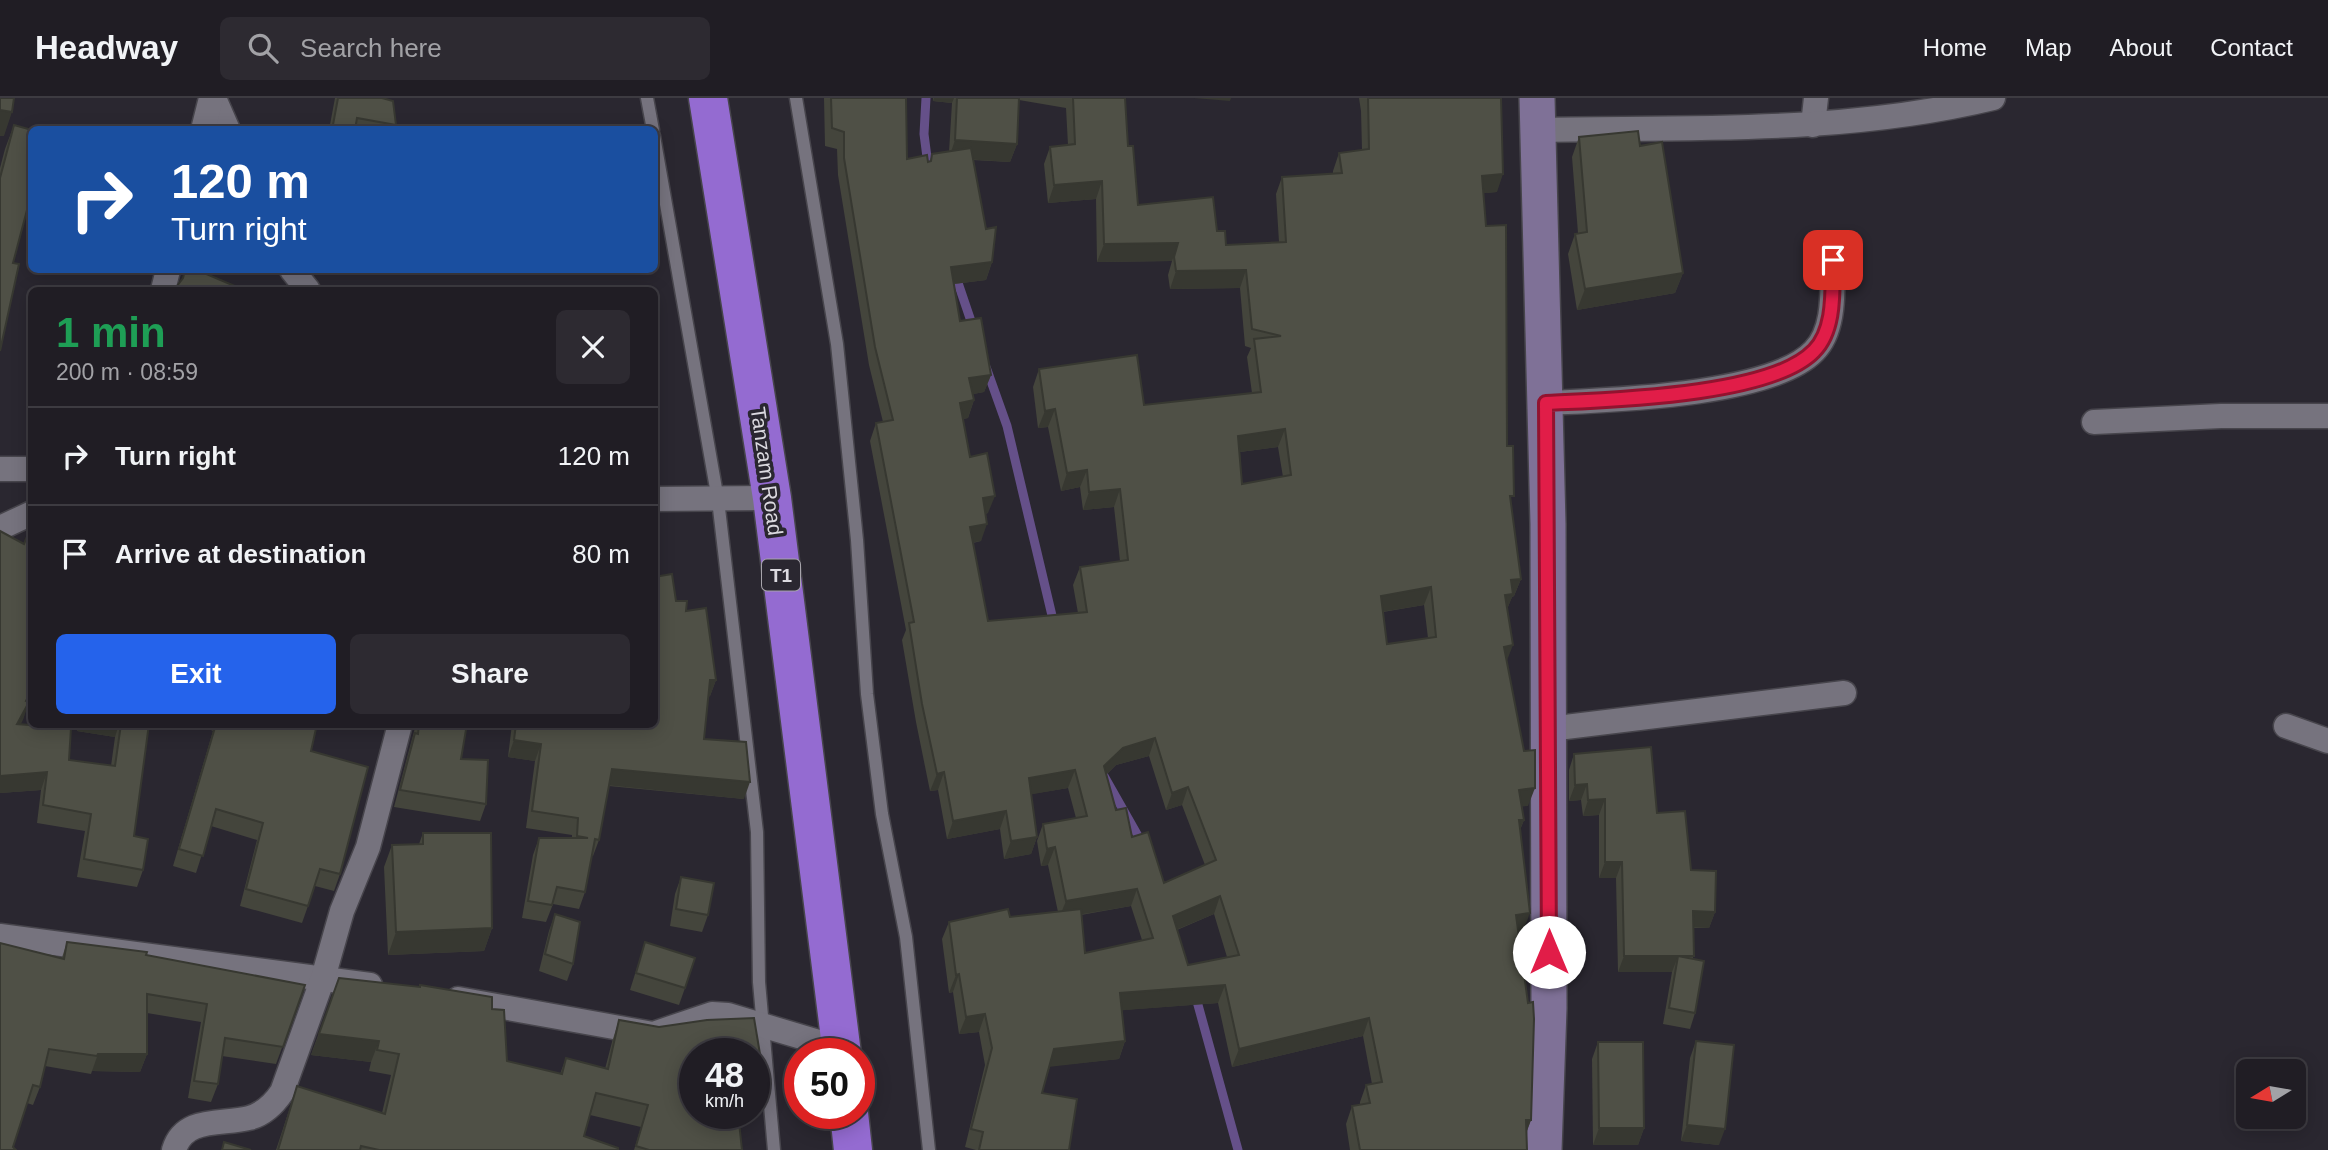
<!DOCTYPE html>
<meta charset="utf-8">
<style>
:root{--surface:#201d24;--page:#2d2a31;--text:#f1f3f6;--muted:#a2a2a6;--line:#3d3b41;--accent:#2563eb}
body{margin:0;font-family:Helvetica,sans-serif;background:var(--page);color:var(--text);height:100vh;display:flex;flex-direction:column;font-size:26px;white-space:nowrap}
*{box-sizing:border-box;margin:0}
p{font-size:23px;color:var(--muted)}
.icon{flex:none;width:38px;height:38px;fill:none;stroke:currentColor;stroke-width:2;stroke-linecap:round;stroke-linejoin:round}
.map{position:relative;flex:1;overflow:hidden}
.panel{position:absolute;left:28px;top:189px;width:630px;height:441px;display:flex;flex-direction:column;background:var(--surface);border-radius:10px;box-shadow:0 4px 18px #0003,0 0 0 2px var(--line)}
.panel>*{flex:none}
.top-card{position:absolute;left:28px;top:28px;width:630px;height:147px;border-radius:10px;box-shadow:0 4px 18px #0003,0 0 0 2px var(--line);background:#1a4fa0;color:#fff;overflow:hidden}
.needle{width:46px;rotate:259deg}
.controls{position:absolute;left:2236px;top:961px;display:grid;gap:14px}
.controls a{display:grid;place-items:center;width:70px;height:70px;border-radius:10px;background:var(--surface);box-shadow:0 4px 18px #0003,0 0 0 2px var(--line);font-size:35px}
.speed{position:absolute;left:679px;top:940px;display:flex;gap:14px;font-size:35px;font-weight:700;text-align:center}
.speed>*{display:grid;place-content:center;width:91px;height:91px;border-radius:50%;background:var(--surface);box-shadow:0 4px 18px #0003,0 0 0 2px var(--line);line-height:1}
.speed small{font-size:18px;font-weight:400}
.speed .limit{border:10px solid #d22;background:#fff;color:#111}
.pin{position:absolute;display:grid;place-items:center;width:60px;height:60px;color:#fff;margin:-30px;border-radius:14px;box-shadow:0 4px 10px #0006}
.me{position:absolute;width:77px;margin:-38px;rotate:0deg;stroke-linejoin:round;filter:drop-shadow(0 0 5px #0008)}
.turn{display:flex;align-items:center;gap:24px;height:147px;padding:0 28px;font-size:32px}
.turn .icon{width:91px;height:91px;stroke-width:2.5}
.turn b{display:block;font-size:49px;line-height:60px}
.round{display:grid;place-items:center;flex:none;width:74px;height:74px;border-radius:10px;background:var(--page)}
.summary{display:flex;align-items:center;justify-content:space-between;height:119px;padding:0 28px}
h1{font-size:42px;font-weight:600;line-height:52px;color:#1e9e55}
.action{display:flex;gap:14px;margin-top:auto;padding:14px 28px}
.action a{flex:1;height:80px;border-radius:10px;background:var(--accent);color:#fff;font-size:28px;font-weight:600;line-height:80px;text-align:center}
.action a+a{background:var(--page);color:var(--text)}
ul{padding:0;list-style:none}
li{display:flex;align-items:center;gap:21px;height:98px;padding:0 28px;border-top:2px solid var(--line)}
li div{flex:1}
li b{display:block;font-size:26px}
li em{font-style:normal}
header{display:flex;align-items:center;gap:42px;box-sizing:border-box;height:98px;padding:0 35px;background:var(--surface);border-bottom:2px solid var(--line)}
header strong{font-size:33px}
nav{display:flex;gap:38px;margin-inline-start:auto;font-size:24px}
.search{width:490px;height:63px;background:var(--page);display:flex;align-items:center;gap:18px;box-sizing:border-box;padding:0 24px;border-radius:10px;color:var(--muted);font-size:26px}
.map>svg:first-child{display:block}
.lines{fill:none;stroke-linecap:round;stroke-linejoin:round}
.stream{stroke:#655089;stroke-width:9}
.lane-casing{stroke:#47454c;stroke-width:15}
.street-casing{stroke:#47454c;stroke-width:27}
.secondary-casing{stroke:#47454c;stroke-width:38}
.highway-casing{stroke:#47454c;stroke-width:41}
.lane{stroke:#76737e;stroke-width:12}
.street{stroke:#76737e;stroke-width:24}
.secondary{stroke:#7f7197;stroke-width:35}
.highway{stroke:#946bd1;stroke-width:38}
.wall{fill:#44453c;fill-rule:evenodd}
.shaded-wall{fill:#373831}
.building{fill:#4f5046;stroke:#373831;stroke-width:2;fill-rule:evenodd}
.route-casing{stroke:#92132f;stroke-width:18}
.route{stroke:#e11d48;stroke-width:12}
.labels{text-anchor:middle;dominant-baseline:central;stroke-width:7;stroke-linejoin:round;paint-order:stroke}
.shield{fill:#2a2730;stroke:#a7a4ab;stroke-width:2}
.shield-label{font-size:19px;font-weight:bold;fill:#dcdae0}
.street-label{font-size:21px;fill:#dcdae0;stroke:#2a2730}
</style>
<header>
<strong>Headway</strong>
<div class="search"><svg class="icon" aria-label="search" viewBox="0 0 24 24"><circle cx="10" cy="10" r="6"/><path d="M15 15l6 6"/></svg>Search here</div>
<nav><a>Home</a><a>Map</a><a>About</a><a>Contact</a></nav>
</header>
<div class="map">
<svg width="2328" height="1052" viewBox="0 0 2328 1052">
<rect width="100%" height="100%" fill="#2a2730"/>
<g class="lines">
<g class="stream">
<path d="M926,0L924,36L929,75"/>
<path d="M955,176L974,232"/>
<path d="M986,269L1007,328L1054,526"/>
<path d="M1104,678L1142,745"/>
<path d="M1195,896L1238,1052"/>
</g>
<defs>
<g id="lane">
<path d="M647,0L653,32"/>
<path d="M796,0L837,246L857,442L867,596L882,716L906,839L929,1052"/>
<path d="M654,38L718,402L757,734L759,884L774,1052"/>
</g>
<g id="street">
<path d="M214,0L228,32"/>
<path d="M1813,27L1816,0"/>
<path d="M203,32L211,0"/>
<path d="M1537,32C1690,29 1844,36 1993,0"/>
<path d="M292,172L308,192"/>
<path d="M163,192L168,172"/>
<path d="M1546,305C1609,302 1771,298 1814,253C1836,231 1832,190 1833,162"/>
<path d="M2094,324L2221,318H2328"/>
<path d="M0,371H32"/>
<path d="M654,401L772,400"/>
<path d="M0,430L32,415"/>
<path d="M2286,628L2328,643"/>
<path d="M1549,631L1844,595"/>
<path d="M0,838L370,887"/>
<path d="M458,901L653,936L712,916L728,917L842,951"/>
<path d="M174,1052C184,1018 222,1027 249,1020C264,1016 274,1006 282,994L323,880L342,813L368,749L400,626"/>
</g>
<path id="secondary" d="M1537,0L1548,426L1549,910L1544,1052"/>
<g id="highway">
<path d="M708,0L772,400L842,956"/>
<path d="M849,1015L853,1052"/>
</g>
</defs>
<use href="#lane" class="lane-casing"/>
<use href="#street" class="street-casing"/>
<use href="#secondary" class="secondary-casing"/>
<use href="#highway" class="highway-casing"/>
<use href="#lane" class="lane"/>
<use href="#street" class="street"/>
<use href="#secondary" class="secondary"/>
<use href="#highway" class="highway"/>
</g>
<g class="wall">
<path d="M335,0H382L396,27L394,32H329Z"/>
<path d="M824,0H906L907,61L928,64L930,63L932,56L949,54L952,5L933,3V0H1125L1128,48L1138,107L1217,133L1226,147L1279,144L1276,96L1282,79L1333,76V73L1339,55L1362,52L1361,13L1359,0H1501L1497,94L1483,95L1507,348L1511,407L1521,481L1514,498L1512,499L1507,511V564L1528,708H1522L1524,722L1520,732L1523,833L1518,834L1531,1022L1527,1033V1052H1350L1346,1026L1352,1008L1360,1007V1004L1366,987L1372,986L1363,938L1232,969L1218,905L1122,912L1125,943L1119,961L1050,968L1042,995L1069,1052H976L965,1049L985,967L979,934L959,936L953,894L949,895L942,841L949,824L1058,814L1048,767L1041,768L1037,743L1043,726L1076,720L1068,690L1031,696L1037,739L1031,756L1004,761L1000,731L947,741L938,692L930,693L916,624L902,542L906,532L870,343L876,325L883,324L869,267L838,77L837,51L825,48ZM1019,2L1066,10L1068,47L1050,49L1044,66L1048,105L1096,101L1097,164L1172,163L1168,177L1170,191L1240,190L1245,248L1251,250L1247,259L1252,295L1144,307L1039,271L1033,289L1038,330L1048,329L1061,393L1080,389L1083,412L1114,409L1120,463L1080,469L1073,487L1078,515L988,523L973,445L981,443L985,416L988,415L970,359L963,321L968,320L974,302L973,296L984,294L991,277L960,223L954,186L986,182L992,164L973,62L1010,64L1017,46ZM1278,349L1283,379L1242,386L1240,354ZM1424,507L1428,540L1387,546L1383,514ZM1149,658L1166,712L1182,707L1205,767L1164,785L1116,712L1106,677L1116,667ZM1131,808L1142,842L1085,855L1081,817ZM1214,816L1227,859L1188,867L1177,832Z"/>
<path d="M14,27L13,165L0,253V70L5,51Z"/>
<path d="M1579,39L1640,48L1683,175L1675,195L1577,212L1568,156L1575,136L1578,135L1572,59Z"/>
<path d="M0,433L28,604L20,626L69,662L111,668L115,639L77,633L78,626H149L134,738L143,772L137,789L77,779L85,733L37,725L41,692L0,695Z"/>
<path d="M676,503L686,513L716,582L710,598L708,599L704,641L744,701L609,688L599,742L593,758H592L585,794L579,811L553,806L546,824L522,820L533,757L539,740H572V737L526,730L535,663L508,659L512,626H654Z"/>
<path d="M199,626H317L311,653L340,776L334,793L315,788L302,825L240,808L257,742L211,728L196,775L173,768L213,633Z"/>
<path d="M416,626H467L461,661L486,706L480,723L394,709Z"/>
<path d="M1574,656L1657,715L1691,772L1715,814L1709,830H1693V861L1695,915L1690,931L1663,926L1672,874H1618L1616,780H1599V717L1583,718L1581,702L1569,703V672Z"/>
<path d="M423,735L492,830L484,853L388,857L384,769L392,747L419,746Z"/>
<path d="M681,779L708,817L702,834L670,828L675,796Z"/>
<path d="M555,816L573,866L567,883L539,873L549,833Z"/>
<path d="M67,844L305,887L276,966L222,958L218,986L211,1004L188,1000L201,924L147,915V956L140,974L92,973L91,976L45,968L40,989L33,1007L27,1005L13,1049L0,1052Z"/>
<path d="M645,844L685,890L679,907L630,892Z"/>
<path d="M339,880L419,889L420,887L492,899V911L504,912L507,963L560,976L566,960L605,971L612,944L619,922L659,929L707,922L754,920L762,968L754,990V956H695V1015H738L742,1052H634L641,1029L590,1017L584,1038L618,1050V1052H276L297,988L382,1015L391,977L369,973L371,964L311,957Z"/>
<path d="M1696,943L1719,1047L1681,1043L1690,960Z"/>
<path d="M1598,944L1644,1030L1638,1047H1593L1592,961Z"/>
</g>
<g class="shaded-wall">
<path d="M934,0H954L952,5L933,3Z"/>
<path d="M1194,0H1231L1230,3Z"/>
<path d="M0,12L12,14L4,38H0Z"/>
<path d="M955,42L1017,46L1010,64L949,60Z"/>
<path d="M1503,76L1497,94L1475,96L1482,78Z"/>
<path d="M1102,83L1096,101L1048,105L1054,87Z"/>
<path d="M1178,145L1172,163L1097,164L1104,146Z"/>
<path d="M992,164L986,182L945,187L951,169Z"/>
<path d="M1246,172L1240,190L1170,191L1176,173Z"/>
<path d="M1683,175L1675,195L1577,212L1585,191Z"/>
<path d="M991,277L984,294L963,298L969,280Z"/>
<path d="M974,302L968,320L954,323L960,305Z"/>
<path d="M1055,311L1048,329L1038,330L1045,313Z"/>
<path d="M1285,331L1278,349L1232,355L1238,338Z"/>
<path d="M1087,372L1080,389L1061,393L1067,375Z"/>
<path d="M1120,391L1114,409L1083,412L1089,394Z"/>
<path d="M995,398L988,415L976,418L983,400Z"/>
<path d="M987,426L981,443L963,446L970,429Z"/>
<path d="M1521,481L1514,498L1512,499L1506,514H1499L1511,482Z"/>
<path d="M1431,489L1424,507L1374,515L1381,498Z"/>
<path d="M1513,547L1506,565L1504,549Z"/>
<path d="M710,582H716L710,598L704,599Z"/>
<path d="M32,592V597L19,620L26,603Z"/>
<path d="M29,604L23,622L11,644L17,626Z"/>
<path d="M80,626H119L115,639L77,633Z"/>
<path d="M1155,640L1149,658L1116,667L1097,685L1104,668L1123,650Z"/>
<path d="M514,642L541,646L535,663L508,659Z"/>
<path d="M612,671L750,684L744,701L606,687Z"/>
<path d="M1075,672L1068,690L1022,698L1029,680Z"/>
<path d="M47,674L41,692L0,695V678Z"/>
<path d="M944,674L938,692L930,693L937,676Z"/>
<path d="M1587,686L1581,702L1569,703L1575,687Z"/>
<path d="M1188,689L1182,707L1166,712L1172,695Z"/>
<path d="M1535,690L1528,708L1513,709L1519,692Z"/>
<path d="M1605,701L1599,717L1583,718L1588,702Z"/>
<path d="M1006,713L1000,731L947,741L953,723Z"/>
<path d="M1519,722H1524L1517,739Z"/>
<path d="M1037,739L1031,756L1004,761L1011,743Z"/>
<path d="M1055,749L1048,767L1041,768L1047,751Z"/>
<path d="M1605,764H1622L1616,780H1599Z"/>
<path d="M1137,791L1131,808L1059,820L1066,803Z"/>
<path d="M1220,798L1214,816L1166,836L1173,818Z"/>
<path d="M1693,813L1715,814L1709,830L1687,829Z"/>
<path d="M1530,815L1523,833L1509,835L1516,817Z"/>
<path d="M492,830L484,853L388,857L396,834Z"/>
<path d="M1624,858H1678L1672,874H1618Z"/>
<path d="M959,876L953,894L949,895L956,877Z"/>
<path d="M1225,887L1218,905L1113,913L1120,895Z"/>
<path d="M985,916L979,934L959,936L966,919Z"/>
<path d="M1369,920L1363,938L1232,969L1239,951Z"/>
<path d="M319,936L379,943L371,964L311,957Z"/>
<path d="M1125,943L1119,961L1048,969L1054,951Z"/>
<path d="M98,956H147L140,974L92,973Z"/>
<path d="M762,968L754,990V970Z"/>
<path d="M1526,1022H1531L1524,1040Z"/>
<path d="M1687,1027L1725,1031L1719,1047L1681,1043Z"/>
<path d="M1599,1030H1644L1638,1047H1593Z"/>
</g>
<g class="building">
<path d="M0,0H14L12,14L0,12Z"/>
<path d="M338,0H382L393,3L396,27L357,20L355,32H332Z"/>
<path d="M831,0H906L907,61L927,57L928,64L931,63L932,56L971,50L986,131L996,129L992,164L951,169L960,223L981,220L991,277L969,280L974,302L960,305L970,359L987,355L995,398L983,400L987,426L970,429L988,523L1087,514L1080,469L1128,462L1120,391L1089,394L1087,372L1067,375L1055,311L1045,313L1039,271L1137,257L1144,307L1261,294L1254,241L1281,238L1252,231L1246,172L1176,173L1174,159L1178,145L1104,146L1102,83L1054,87L1050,49L1075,46L1073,0H1125L1128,48H1133L1138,107L1213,99L1217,133H1225L1226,147L1286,144L1282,79L1342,75L1339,55L1369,51L1368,0H1501L1503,76L1482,78L1486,128L1506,127L1507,348H1513L1514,398H1510L1521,481L1511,482L1513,496L1505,497L1513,547L1504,549L1524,653L1535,652V690L1519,692L1524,722H1519L1530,815L1516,817L1528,905L1533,904L1534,921L1531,1022H1526L1527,1052H1360L1352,1008L1370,1005L1366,987L1382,984L1369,920L1239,951L1225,887L1120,895L1125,943L1054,951L1042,995L1077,1001L1069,1052H979L983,1034L971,1031L992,950L985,916L966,919L959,876L956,877L949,824L1008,811L1010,819L1081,811L1085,855L1153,840L1137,791L1066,803L1055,749L1047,751L1043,726L1087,718L1075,672L1029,680L1037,739L1011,743L1006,713L953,723L944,674L937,676L922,606L909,525L914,524L876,325L893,322L875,249L844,60V34L832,30ZM1285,331L1291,377L1242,386L1238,338ZM1431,489L1436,539L1387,546L1381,498ZM1155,640L1172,695L1188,689L1216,762L1164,785L1148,734L1132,739L1126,710L1116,712L1104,668L1123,650ZM1220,798L1239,857L1188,867L1173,818Z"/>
<path d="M957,0H1019L1017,46L955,42Z"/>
<path d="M14,27L32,32V93L13,165L19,166L0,253V80Z"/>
<path d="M1638,33L1640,48L1662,44L1683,175L1585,191L1575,136L1587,134L1579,39Z"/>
<path d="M185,172H197L244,192H174L183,180Z"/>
<path d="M31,429L32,592L26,603L29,604L17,626L71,630L69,662L115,668L121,626H149L134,738L148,741L143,772L84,761L91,716L43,707L47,674L0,678V433L24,446Z"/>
<path d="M672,476L676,503H687L686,513L706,510L716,582H710L704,641L746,644L750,684L612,671L599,742L595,741L585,794L557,789L552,807L528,803L539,740H588L577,738L578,720L532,713L541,646L514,642L516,626H654V479Z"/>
<path d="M216,626H317L311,653L368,669L340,776L320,771L308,808L246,791L263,725L216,711L203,758L179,751Z"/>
<path d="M419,626H467L461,661L488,662L486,706L400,692L415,635L418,636Z"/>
<path d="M1651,649L1657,715L1685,713L1691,772L1716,773L1715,814L1693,813L1694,858H1678L1704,863L1695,915L1669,910L1678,858H1624L1622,764H1605V701L1588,702L1587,686L1575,687L1574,656Z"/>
<path d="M423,735H491L492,830L396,834L392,747L423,746Z"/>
<path d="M681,779L714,785L708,817L676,811Z"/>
<path d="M555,816L580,824L573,866L545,856Z"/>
<path d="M67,844L147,854L146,857L305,887L283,949L225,940L218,986L194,983L207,906L147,896V956H98L97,958L49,951L40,989L33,987L13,1049L16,1052H0V845L64,861Z"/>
<path d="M645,844L695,860L685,890L636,875Z"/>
<path d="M339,880L420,889V887L492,899V911L504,912L507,963L562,976L566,960L608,971L619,922L659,929L707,922L754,920L762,968L754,970V956H695V1015H738L742,1052H649L636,1048L648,1007L596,995L584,1038L618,1050V1052H379L361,1048L360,1052H278L297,988L385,1016L399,956L377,952L379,943L319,936Z"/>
<path d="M1696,943L1734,947L1725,1031L1687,1027Z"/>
<path d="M1598,944H1643L1644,1030H1599Z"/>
<path d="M224,1044L251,1052H222Z"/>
</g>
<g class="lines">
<defs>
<path id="route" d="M1549,854L1546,305C1609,302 1771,298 1814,253C1836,231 1832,190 1833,162"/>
</defs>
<use href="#route" class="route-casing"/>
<use href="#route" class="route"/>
</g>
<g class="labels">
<rect class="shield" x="762" y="461.5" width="38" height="31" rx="5"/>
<g class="shield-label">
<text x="781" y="477">T1</text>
</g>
<g class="street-label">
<text transform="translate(767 373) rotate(82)">Tanzam Road</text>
</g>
</g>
</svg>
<div class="controls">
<a><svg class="needle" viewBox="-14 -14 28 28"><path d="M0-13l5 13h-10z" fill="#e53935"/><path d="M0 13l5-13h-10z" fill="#a2a2a6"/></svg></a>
</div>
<div class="speed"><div>48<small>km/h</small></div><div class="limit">50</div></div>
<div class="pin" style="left:1833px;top:162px;background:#d93025"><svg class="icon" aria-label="arrive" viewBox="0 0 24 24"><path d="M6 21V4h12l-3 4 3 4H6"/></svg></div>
<svg class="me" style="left:1549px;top:854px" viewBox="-20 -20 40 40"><circle r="19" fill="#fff"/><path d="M0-13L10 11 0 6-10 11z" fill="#e11d48"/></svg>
<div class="top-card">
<div class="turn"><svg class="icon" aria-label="right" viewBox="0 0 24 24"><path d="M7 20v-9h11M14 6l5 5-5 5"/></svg><div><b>120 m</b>Turn right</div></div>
</div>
<section class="panel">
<div class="summary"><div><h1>1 min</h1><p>200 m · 08:59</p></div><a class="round"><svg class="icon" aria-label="close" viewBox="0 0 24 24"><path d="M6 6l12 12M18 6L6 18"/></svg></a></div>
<ul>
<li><svg class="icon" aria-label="right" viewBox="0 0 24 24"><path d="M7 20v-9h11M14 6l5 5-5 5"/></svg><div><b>Turn right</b></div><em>120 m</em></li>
<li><svg class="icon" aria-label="arrive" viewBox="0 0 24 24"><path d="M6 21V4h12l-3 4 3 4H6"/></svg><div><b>Arrive at destination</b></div><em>80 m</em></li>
</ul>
<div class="action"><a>Exit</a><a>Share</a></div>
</section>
</div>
